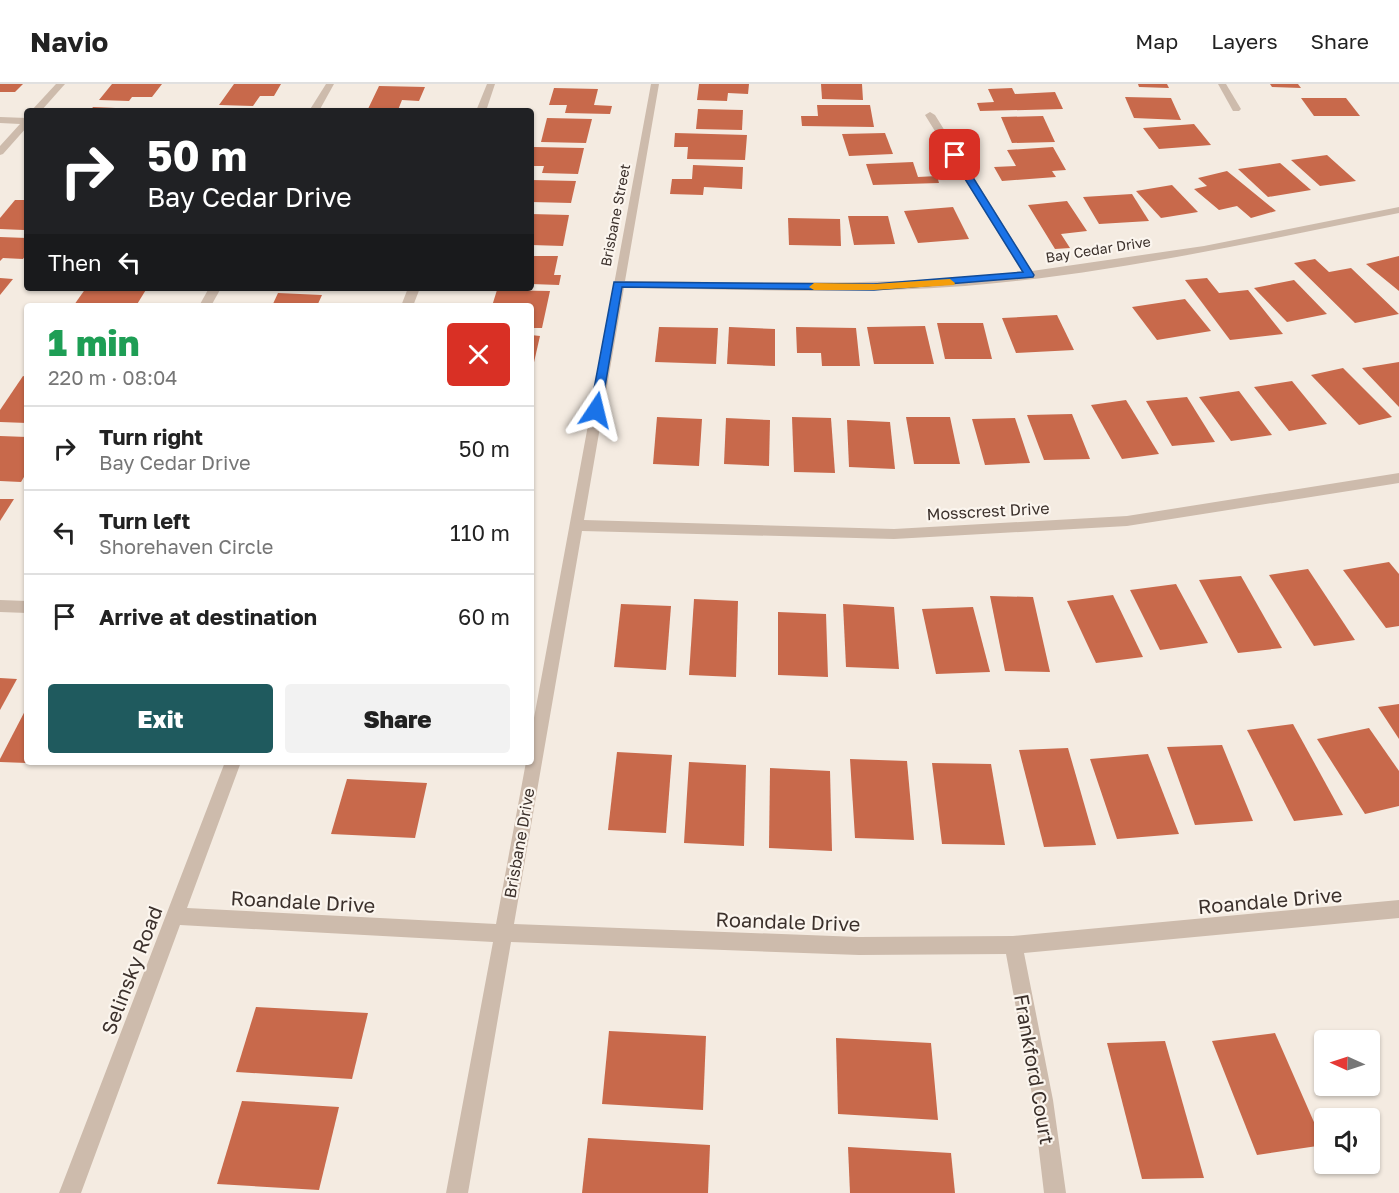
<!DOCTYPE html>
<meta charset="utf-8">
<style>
:root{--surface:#fff;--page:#f2f2f2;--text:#222;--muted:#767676;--line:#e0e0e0;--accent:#1f5a5e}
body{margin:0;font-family:"Golos Text",sans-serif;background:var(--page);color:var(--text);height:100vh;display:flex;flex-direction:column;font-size:22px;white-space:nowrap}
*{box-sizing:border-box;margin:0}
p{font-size:20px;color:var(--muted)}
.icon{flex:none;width:33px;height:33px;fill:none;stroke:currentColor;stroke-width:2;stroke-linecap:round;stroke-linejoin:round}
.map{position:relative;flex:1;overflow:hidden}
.sheet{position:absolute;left:24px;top:219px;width:510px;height:462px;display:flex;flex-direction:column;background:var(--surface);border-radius:6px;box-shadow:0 2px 4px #0004}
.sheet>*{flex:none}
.banner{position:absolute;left:24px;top:24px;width:510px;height:183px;border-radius:6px;box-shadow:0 2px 4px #0004;background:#202124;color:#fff;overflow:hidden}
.needle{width:39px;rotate:273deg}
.tools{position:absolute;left:1314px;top:946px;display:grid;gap:12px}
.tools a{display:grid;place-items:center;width:66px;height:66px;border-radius:6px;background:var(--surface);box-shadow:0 2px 4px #0004;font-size:30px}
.pin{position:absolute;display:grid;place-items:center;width:51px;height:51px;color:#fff;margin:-26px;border-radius:12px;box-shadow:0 3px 9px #0006}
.me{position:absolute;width:66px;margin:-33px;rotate:10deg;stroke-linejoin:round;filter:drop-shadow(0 0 4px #0008)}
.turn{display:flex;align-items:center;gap:21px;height:126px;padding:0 24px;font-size:27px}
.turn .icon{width:78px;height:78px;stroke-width:2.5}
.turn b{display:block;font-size:42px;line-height:51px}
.then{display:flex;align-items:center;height:57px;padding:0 24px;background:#0003;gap:12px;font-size:22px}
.round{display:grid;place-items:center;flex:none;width:63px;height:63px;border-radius:6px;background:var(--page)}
.headline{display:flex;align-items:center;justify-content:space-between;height:102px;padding:0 24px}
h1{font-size:36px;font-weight:800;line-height:45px;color:#1e9e55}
.action{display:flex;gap:12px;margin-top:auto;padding:12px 24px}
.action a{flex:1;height:69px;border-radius:6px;background:var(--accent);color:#fff;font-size:24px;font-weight:800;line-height:69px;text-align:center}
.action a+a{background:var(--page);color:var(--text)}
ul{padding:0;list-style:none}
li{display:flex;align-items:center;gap:18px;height:84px;padding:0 24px;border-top:2px solid var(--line)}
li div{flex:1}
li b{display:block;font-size:22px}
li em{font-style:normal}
header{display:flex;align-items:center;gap:36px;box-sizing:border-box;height:84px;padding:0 30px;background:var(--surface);border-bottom:2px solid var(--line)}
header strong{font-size:28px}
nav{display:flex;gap:33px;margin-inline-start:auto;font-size:21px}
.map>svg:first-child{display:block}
.building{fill:#c8694b}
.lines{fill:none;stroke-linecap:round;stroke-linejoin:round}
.minor{fill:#cdbbac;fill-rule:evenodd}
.route{fill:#1a73e8;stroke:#114b97;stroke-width:1.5}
.slow{fill:#f59e0b}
.labels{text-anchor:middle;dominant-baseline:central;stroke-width:4.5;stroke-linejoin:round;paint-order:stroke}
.far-street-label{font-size:14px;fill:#3b302b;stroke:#fbf5ee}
.street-label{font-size:16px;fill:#3b302b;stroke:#fbf5ee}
.near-street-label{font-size:20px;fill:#3b302b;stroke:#fbf5ee}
</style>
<header>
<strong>Navio</strong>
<nav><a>Map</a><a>Layers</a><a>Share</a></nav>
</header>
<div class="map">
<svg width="1399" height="1109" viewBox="0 0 1399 1109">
<rect width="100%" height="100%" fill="#f4ebe1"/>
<g class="building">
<path d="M0,0H23L15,8H0Z"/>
<path d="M112,0H162L152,13H132L129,17L99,16Z"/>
<path d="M234,0H281L274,12H260L253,22L219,21Z"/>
<path d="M699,0H749L748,10L728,9L727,17L697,16Z"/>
<path d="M821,0H862L863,16L822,15Z"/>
<path d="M1138,0H1167L1169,4L1139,3Z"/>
<path d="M1270,0H1298L1301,4L1272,3Z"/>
<path d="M379,2L425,3L419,17L402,16L398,26L368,25Z"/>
<path d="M554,4L598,5L594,21L612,22L610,30L565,29L567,21H549Z"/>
<path d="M1012,4L1015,10L1055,8L1063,25L980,27L977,19L994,18L988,5Z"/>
<path d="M1125,13L1171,14L1181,36L1134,34Z"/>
<path d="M1301,14H1346L1360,32H1314Z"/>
<path d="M817,21H870L874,43L802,42L801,32H818Z"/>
<path d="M93,23L138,25L136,27H90Z"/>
<path d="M698,25L743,26L742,46L696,45Z"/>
<path d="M1043,32L1055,58L1012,59L1001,33Z"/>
<path d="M547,34L592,35L586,59L541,58Z"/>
<path d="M1194,40L1211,61L1159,65L1143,44Z"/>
<path d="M675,49L747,51L745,76L687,75L688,63H674Z"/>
<path d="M885,49L893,70L849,72L842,50Z"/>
<path d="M534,63L584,64L578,90L542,89L544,82H531Z"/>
<path d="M1053,63L1066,86L1052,87L1056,93L1002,97L994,83L1016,82L1007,66Z"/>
<path d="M1327,71L1356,97L1320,102L1291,76Z"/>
<path d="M913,78L918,93L937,92L939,99L873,101L866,80Z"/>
<path d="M1280,79L1311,106L1268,113L1238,85Z"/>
<path d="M693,81L743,83L742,105L704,103L703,111L670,110L672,95H692Z"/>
<path d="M1227,87L1276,127L1251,134L1237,122L1219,126L1194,105L1207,102L1198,94Z"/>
<path d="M531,96L576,97L571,119L531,118Z"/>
<path d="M1172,101L1198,128L1161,134L1136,107Z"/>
<path d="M1132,110L1149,137L1099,140L1083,113Z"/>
<path d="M15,116H27V143L24,146L0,145V134Z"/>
<path d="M1067,117L1087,147L1061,150L1070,164L1055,165L1028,121Z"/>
<path d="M953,123L969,155L918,159L904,127Z"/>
<path d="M531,130L569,131L563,162L531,161Z"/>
<path d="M848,132H888L895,160L854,161Z"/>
<path d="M788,134L840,135L841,162L789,161Z"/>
<path d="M0,153L27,154V169L23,175L3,174L0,177Z"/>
<path d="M531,172H558L554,191H561L559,201L531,200Z"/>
<path d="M1399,172V207L1366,180Z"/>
<path d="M1315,175L1329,188L1351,184L1399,230L1355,239L1294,179Z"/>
<path d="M0,194L13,195L0,211Z"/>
<path d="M1207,194L1219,209L1248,206L1283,250L1230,256L1185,196Z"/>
<path d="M1294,196L1327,230L1287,238L1254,204Z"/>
<path d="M86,204H147L136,222L74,221Z"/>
<path d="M497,206L550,207L542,244H531V222H492Z"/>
<path d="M278,209L322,211L317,222H272Z"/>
<path d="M1185,215L1211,247L1157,256L1132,223Z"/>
<path d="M1057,231L1074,266L1016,269L1002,234Z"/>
<path d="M937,239H983L992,275H945Z"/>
<path d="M925,242L934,280H874L867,243Z"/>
<path d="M659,243L718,244L716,280L655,278Z"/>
<path d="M729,243L775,245V282L727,280Z"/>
<path d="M796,243L856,244L860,282H822L821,269H797Z"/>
<path d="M531,251L540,252L532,287H531Z"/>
<path d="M1399,278V323L1362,284Z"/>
<path d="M1343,284L1392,333L1359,341L1311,291Z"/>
<path d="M23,292L27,293V339L0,338V326Z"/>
<path d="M1292,297L1327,340L1289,347L1254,303Z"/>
<path d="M1239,307L1272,351L1231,357L1199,313Z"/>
<path d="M1187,313L1215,358L1172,362L1146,317Z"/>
<path d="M1126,316L1159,370L1122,375L1091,321Z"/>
<path d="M1072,330L1090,375L1044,376L1027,331Z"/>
<path d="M657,333L702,335L699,382L653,380Z"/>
<path d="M792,333L831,334L835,389L794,388Z"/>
<path d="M906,333H950L960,380H914Z"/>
<path d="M726,334L770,336L769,382L724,380Z"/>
<path d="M1015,334L1030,379L985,381L972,335Z"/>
<path d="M847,336L890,338L895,385L849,383Z"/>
<path d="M0,352L27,353V388L21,398L0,397Z"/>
<path d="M0,415H14L0,437Z"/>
<path d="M1389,478L1399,490V542L1386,544L1343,486Z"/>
<path d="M1308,485L1355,556L1314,562L1269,491Z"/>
<path d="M1241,492L1282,564L1238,569L1199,496Z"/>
<path d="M1176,500L1208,559L1160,566L1130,506Z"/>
<path d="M1113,511L1143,573L1096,579L1067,517Z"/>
<path d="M990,512L1033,513L1050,588L1005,587Z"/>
<path d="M694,515L738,517L736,593L689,591Z"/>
<path d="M621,520L671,522L666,586L614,583Z"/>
<path d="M843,520L894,523L899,585L846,583Z"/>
<path d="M973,523L990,588L936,590L922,525Z"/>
<path d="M778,528L826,530L828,593L778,591Z"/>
<path d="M0,594L17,595L0,626Z"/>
<path d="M1399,620V655L1378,623Z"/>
<path d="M27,623V679L0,678V675Z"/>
<path d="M1293,640L1343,731L1294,737L1247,646Z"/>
<path d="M1369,644L1399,687V722L1365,730L1317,655Z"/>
<path d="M1222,661L1253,737L1195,741L1167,663Z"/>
<path d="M1068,664L1096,761L1044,763L1019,666Z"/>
<path d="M617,668L672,671L666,749L608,746Z"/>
<path d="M1148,670L1179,750L1117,755L1090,675Z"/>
<path d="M850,675L907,677L914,756L855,754Z"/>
<path d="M689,678L746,681L744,762L684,759Z"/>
<path d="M932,679L991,680L1005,761L942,760Z"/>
<path d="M770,684L830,687L832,767L769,764Z"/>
<path d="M347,695L427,699L415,754L331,750Z"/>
<path d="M256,923L368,929L352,995L236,988Z"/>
<path d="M609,947L706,952L703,1026L602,1020Z"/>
<path d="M1275,949L1324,1061L1257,1071L1212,957Z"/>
<path d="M836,954L931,959L938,1036L838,1030Z"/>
<path d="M1165,957L1204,1094L1142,1095L1107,959Z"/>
<path d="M242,1017L339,1023L319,1106L217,1100Z"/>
<path d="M588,1054L710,1061L708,1109H582Z"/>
<path d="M848,1063L951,1069L955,1109H850Z"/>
</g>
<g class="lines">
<g class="minor">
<path d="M56,0H65L41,27H31Z"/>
<path d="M326,0H334L319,27H309Z"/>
<path d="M487,0H495L486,27H476Z"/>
<path d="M651,0H659L625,197C759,198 889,203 1022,188L925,31L930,28L935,31L1032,187L1204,162L1399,123V129C1255,158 1111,190 965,202C852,211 738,205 624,204L584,436L894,445L1127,432L1399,389V399L1127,442L894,455L582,447L514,840L859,853L1013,852L1399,816V834L1024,869L1053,1016L1066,1109H1044L1033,1016L1006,870L859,871L511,858L468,1109H446L493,858L180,841L81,1109H59L225,678H241L187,824L496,840L526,678H531V650Z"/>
<path d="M1218,0H1226L1241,25L1239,27H1233Z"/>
<path d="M0,33L27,34V43L3,70L0,71V62L20,40L0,39Z"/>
<path d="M209,204H221L211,222H199Z"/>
<path d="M408,204H420L413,222H401Z"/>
<path d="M0,516L27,517V529L0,528Z"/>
</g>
</g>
<path class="route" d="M955,68L959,71L1034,191L1033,193L874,206L622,203L601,326L600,329H592L590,326L614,198L874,200L1023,188L950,71Z"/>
<path class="slow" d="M950,195L955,199L954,201L874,206H814L809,203L814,199L874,200Z"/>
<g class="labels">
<g class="far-street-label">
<text transform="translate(615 131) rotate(-79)">Brisbane Street</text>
<text transform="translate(1098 165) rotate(-9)">Bay Cedar Drive</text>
</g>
<g class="street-label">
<text transform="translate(988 427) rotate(-3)">Mosscrest Drive</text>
<text transform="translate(519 759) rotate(-80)">Brisbane Drive</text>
</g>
<g class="near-street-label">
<text transform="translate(1270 816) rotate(-5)">Roandale Drive</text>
<text transform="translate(303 817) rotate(3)">Roandale Drive</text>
<text transform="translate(788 837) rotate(2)">Roandale Drive</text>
<text transform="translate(131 886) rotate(-69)">Selinsky Road</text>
<text transform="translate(1035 985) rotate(80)">Frankford Court</text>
</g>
</g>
</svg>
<div class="tools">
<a><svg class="needle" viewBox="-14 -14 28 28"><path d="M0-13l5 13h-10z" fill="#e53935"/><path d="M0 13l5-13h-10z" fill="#767676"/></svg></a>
<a><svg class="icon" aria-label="sound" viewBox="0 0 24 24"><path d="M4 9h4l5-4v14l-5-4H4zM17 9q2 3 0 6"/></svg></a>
</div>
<div class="pin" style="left:955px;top:71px;background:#d93025"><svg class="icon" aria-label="arrive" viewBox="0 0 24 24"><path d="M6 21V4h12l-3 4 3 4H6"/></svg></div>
<svg class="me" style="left:596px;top:326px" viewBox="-20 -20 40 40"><path d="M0-17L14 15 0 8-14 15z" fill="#1a73e8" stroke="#fff" stroke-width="4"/></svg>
<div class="banner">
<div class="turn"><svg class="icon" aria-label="right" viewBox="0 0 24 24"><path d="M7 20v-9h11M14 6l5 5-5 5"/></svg><div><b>50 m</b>Bay Cedar Drive</div></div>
<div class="then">Then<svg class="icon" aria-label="left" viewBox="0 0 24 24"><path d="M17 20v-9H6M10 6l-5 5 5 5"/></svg></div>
</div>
<section class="sheet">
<div class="headline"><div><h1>1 min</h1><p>220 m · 08:04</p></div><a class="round" style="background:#d93025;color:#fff"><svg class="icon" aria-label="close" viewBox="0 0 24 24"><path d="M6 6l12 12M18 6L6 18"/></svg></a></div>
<ul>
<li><svg class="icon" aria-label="right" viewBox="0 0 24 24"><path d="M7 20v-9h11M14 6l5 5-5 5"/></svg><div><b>Turn right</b><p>Bay Cedar Drive</p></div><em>50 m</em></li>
<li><svg class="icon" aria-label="left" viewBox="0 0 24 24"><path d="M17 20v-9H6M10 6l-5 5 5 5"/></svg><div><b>Turn left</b><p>Shorehaven Circle</p></div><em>110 m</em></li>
<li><svg class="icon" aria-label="arrive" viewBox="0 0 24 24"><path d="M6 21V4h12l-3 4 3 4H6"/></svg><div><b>Arrive at destination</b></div><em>60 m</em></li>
</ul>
<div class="action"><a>Exit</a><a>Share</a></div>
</section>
</div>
